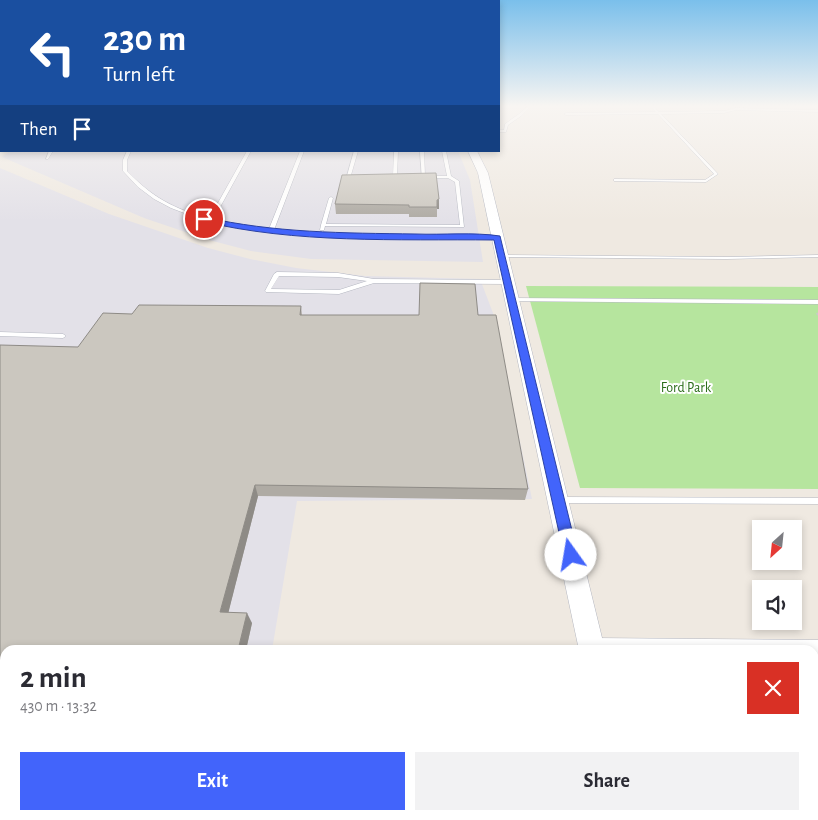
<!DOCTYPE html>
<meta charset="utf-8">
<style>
:root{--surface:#fff;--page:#f2f2f3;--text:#2b2b33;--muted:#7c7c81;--accent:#4264fb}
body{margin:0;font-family:"Alegreya Sans",sans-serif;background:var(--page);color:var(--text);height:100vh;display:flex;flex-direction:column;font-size:19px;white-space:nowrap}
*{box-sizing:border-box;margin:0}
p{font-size:16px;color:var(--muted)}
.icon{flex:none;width:28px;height:28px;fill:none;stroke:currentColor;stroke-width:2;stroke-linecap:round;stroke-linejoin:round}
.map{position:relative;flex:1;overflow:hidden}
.details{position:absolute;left:0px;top:645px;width:819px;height:175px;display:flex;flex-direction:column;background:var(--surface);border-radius:15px 15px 0 0;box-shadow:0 2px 8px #0003}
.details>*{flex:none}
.top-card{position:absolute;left:0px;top:0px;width:500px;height:152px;box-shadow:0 2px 8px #0003;background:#1a4fa0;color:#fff;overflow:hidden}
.needle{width:32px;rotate:207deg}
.tools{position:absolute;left:752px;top:520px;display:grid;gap:10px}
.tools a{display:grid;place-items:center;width:50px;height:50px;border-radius:0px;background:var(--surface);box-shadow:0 2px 8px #0003;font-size:25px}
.pin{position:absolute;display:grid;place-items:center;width:42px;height:42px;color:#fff;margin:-21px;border:2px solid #fff;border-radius:50%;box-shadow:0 1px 5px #0007}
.me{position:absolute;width:55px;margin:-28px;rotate:347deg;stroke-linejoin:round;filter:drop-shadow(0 0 4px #0008)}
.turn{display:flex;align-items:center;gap:18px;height:105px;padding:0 20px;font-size:22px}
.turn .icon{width:65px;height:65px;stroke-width:2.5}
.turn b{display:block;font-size:35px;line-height:42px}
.then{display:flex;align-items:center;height:48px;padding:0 20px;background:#0003;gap:10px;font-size:19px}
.round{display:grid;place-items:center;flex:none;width:52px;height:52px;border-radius:0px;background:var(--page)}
.summary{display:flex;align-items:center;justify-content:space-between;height:85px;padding:0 20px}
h1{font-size:30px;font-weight:700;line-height:38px}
.primary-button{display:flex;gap:10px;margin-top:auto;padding:10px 20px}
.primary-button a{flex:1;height:58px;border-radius:0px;background:var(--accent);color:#fff;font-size:20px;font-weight:700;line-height:58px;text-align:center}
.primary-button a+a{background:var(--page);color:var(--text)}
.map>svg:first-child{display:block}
.industrial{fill:#e3e1e8}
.green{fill:#b6e59e}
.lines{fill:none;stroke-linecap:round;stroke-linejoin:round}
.service-casing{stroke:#b4b7c1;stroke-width:1}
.minor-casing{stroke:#b4b7c1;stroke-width:1}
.tertiary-casing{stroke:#b4b7c1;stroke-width:1}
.path{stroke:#c9c9c9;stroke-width:2;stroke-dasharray:3 2;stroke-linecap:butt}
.service{fill:#fff;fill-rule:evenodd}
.minor{fill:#fff;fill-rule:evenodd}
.tertiary{fill:#fff;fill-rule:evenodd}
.wall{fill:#afaba4}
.shaded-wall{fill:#8e8b86}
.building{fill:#cbc7bf;stroke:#8e8b86}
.route{fill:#4264fb;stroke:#2b41a3}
.labels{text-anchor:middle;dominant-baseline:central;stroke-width:4;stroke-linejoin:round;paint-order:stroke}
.park-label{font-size:14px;fill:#2c6e1b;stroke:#fff}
</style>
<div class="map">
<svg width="818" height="820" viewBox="0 0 818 820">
<rect width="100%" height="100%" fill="#efe9e1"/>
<g class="industrial">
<path d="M10,151H458L470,180L483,262L311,259L251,251L209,240L144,218L2,157Z"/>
<path d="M0,168L109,214L208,248L250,259L296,268L365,276L480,279L493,313L532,499L297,501L272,650H5V815H245L244,820H0Z"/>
</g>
<g class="green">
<path d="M526,286L818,287V489L580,488Z"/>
<path d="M251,815H574L575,820H250Z"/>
</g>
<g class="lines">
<defs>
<g id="service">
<path d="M528,106H531L521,116L508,125L506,132H499V130H504L505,124L519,114Z"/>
<path d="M650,106H653L659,112L724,111L736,108L818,110V112L736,110L724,113L661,114L718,174L706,182L614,181V179H615L705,180L714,174L658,114L566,115L564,114L566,113L656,112Z"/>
<path d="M49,151H53L48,159H46Z"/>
<path d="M127,151H131L127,160V171C153,198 173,208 209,219L247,151H251L213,220L269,229L300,151H304L274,230L320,234L497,237L499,238L497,239L320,236L271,232L230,226L208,222L171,208L154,199L138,187L123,171V160Z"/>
<path d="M354,151H358L351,175L358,176C356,178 349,178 347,176Z"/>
<path d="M394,151H398L397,176C395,178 390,177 388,177V175H393Z"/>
<path d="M420,151H424L425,176H447L442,151H446L451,176L459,181L464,227L325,226L324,230H320L321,225L329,198L331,197L333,198L326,224L460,225L455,182L448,178H422Z"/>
<path d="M499,255L726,257L818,255V257L726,259L501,257H499Z"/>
<path d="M277,272L338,273L374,279L507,280L510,282L507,284L374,283L339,294L266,292L265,291L274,274ZM279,276L338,277L367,281L339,290L271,289Z"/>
<path d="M511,298L818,300V304L509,301L508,300Z"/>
<path d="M0,332L63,334L66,336L63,338L0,336Z"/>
<path d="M561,497L818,498V504L561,503L558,502L557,500L558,498Z"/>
</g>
<path id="minor" d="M592,638L818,640V660H814V650H583L585,641Z"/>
<g id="tertiary">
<path d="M468,151H477L488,173L605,650H579L478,173Z"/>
<path d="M614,815H644L645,820H615Z"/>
</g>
</defs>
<use href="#service" class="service-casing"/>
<use href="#minor" class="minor-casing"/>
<use href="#tertiary" class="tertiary-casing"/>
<path class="path" d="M817,313L818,315"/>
<use href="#service" class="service"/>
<use href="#minor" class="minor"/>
<use href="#tertiary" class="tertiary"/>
</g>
<g class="wall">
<path d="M439,199V209H437V217H409V214H336L335,204Z"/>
<path d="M301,306L302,315H478L528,489L525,500L258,496L228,613L252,623L246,650L78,347Z"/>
<path d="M694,815H775L776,816L766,820H695Z"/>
</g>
<g class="shaded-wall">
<path d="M439,199V209H437V200Z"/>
<path d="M255,485L258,496L226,622L220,612Z"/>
<path d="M247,613L252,623L246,650H238Z"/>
<path d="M199,815H208L206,820H198Z"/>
</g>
<g class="building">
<path d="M436,173L439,199L437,200V207H409V205L335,204L342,175Z"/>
<path d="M420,283L475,284L478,315H496L528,489L255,485L220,612L247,613L238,650H5V815H199L198,820H0V345L78,347L103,313L132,314L139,305L301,306L300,315H419Z"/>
<path d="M706,815H775L776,816Z"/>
</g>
<linearGradient id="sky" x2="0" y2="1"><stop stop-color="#7abfeb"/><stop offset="0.48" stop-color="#f8f5f2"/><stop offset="1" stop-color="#f8f5f2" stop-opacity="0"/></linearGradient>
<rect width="818" height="221" fill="url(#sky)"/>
<path class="route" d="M204,217C274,233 344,233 416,234C442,235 474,232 500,236L578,555L576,560L571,562L566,560L564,555L494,240C396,239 296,244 201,221L200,219Z"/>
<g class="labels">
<g class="park-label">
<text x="686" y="388">Ford Park</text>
</g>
</g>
</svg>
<div class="tools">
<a><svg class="needle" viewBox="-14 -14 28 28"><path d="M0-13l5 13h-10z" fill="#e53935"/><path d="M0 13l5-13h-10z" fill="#7c7c81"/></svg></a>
<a><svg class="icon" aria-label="sound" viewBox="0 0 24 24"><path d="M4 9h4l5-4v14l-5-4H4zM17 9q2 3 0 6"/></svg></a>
</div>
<div class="pin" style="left:204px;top:219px;background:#d93025"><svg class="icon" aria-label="arrive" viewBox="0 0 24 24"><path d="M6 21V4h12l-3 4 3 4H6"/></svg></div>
<svg class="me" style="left:571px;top:555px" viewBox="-20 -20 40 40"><circle r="19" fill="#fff"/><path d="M0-13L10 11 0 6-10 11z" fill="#4264fb"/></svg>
<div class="top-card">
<div class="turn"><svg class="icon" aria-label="left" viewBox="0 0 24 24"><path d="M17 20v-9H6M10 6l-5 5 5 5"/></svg><div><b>230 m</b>Turn left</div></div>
<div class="then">Then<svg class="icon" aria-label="arrive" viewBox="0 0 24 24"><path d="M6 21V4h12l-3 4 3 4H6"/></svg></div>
</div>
<section class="details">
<div class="summary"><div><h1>2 min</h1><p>430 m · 13:32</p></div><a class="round" style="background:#d93025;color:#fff"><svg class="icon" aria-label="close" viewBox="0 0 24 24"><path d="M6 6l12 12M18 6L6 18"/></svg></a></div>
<div class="primary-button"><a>Exit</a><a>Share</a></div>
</section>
</div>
